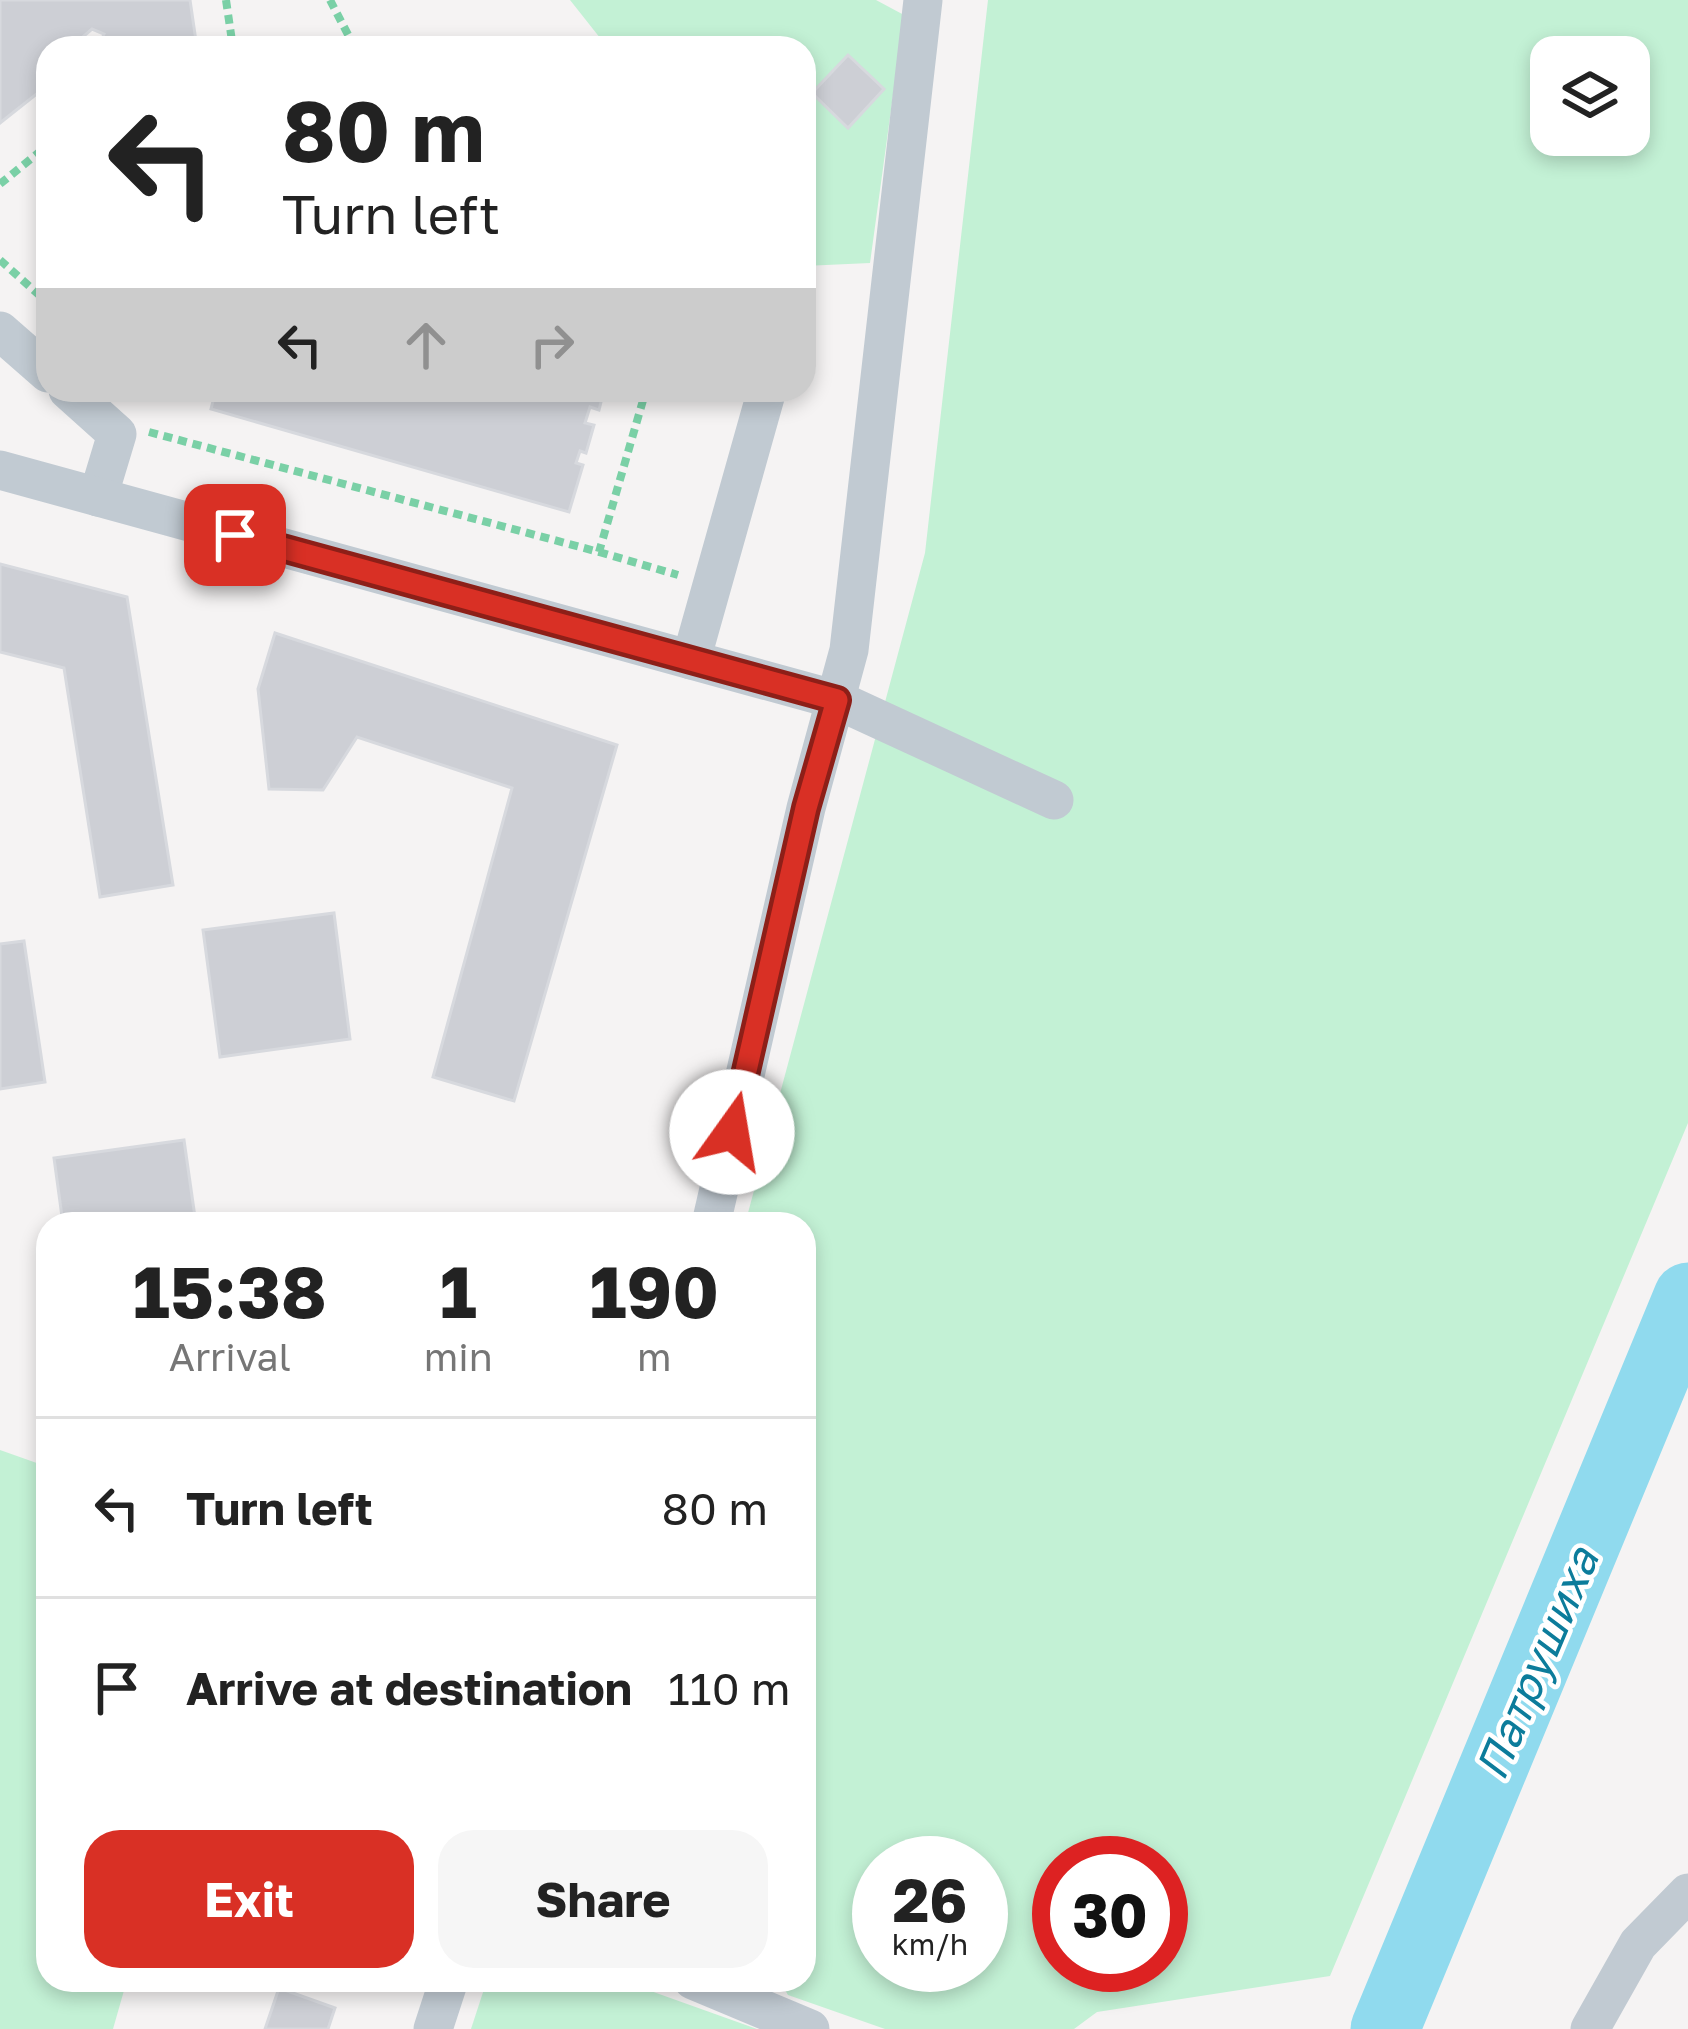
<!DOCTYPE html>
<meta charset="utf-8">
<style>
:root{--surface:#fff;--page:#f6f6f6;--text:#222;--muted:#767676;--line:#e0e0e0;--accent:#d93025}
body{margin:0;font-family:"Golos Text",sans-serif;background:var(--page);color:var(--text);height:100vh;display:flex;flex-direction:column;font-size:45px;white-space:nowrap}
*{box-sizing:border-box;margin:0}
p{font-size:39px;color:var(--muted)}
.icon{flex:none;width:66px;height:66px;fill:none;stroke:currentColor;stroke-width:2;stroke-linecap:round;stroke-linejoin:round}
.map{position:relative;flex:1;overflow:hidden}
.details{position:absolute;left:36px;top:1212px;width:780px;height:780px;display:flex;flex-direction:column;background:var(--surface);border-radius:36px;box-shadow:0 6px 18px #0003}
.details>*{flex:none}
.banner{position:absolute;left:36px;top:36px;width:780px;height:366px;border-radius:36px;box-shadow:0 6px 18px #0003;background:#fff;color:var(--text);overflow:hidden}
.tools{position:absolute;left:1530px;top:36px;display:grid;gap:24px}
.tools a{display:grid;place-items:center;width:120px;height:120px;border-radius:24px;background:var(--surface);box-shadow:0 6px 18px #0003;font-size:60px}
.speed{position:absolute;left:852px;top:1836px;display:flex;gap:24px;font-size:60px;font-weight:700;text-align:center}
.speed>*{display:grid;place-content:center;width:156px;height:156px;border-radius:50%;background:var(--surface);box-shadow:0 6px 18px #0003;line-height:1}
.speed small{font-size:30px;font-weight:400}
.speed .limit{border:18px solid #d22;background:#fff;color:#111}
.pin{position:absolute;display:grid;place-items:center;width:102px;height:102px;color:#fff;margin:-51px;border-radius:24px;box-shadow:0 6px 18px #0006}
.me{position:absolute;width:132px;margin:-66px;rotate:13deg;stroke-linejoin:round;filter:drop-shadow(0 0 9px #0008)}
.turn{display:flex;align-items:center;gap:42px;height:252px;padding:0 48px;font-size:54px}
.turn .icon{width:156px;height:156px;stroke-width:2.5}
.turn b{display:block;font-size:84px;line-height:102px}
.lanes{display:flex;align-items:center;height:114px;padding:0 48px;background:#0003;justify-content:center;gap:60px;direction:ltr}
.lanes .off{opacity:.35}
.eta{display:flex;justify-content:space-evenly;align-items:center;height:204px;text-align:center}
.eta b{font-size:72px;font-weight:700;line-height:84px}
.cta{display:flex;gap:24px;margin-top:auto;padding:24px 48px}
.cta a{flex:1;height:138px;border-radius:36px;background:var(--accent);color:#fff;font-size:48px;font-weight:700;line-height:138px;text-align:center}
.cta a+a{background:var(--page);color:var(--text)}
ul{padding:0;list-style:none}
li{display:flex;align-items:center;gap:36px;height:180px;padding:0 48px;border-top:3px solid var(--line)}
li div{flex:1}
li b{display:block;font-size:45px}
li em{font-style:normal}
.map>svg:first-child{display:block}
.green{fill:#c3f1d5;fill-rule:evenodd}
.lines{fill:none;stroke-linecap:round;stroke-linejoin:round}
.river{stroke:#90daee;stroke-width:69}
.building{fill:#cdcfd5;stroke:#d7d9de;stroke-width:3}
.path{stroke:#7ad0a6;stroke-width:8;stroke-dasharray:9 6;stroke-linecap:butt}
.minor{stroke:#c1cad2;stroke-width:39}
.route-casing{stroke:#8d1f18;stroke-width:30}
.route{stroke:#d93025;stroke-width:21}
.labels{text-anchor:middle;dominant-baseline:central;stroke-width:9;stroke-linejoin:round;paint-order:stroke}
.water-label{font-size:45px;font-style:italic;fill:#0c7c9b;stroke:#fff}
</style>
<div class="map">
<svg width="1688" height="2029" viewBox="0 0 1688 2029">
<rect width="100%" height="100%" fill="#f5f3f3"/>
<g class="green">
<path d="M570,0H876L904,15L870,263L804,266V48H608Z"/>
<path d="M988,0H1688V1123L1330,1976L1097,2012L1074,2029H885L788,1995L779,1980H804V1224H745L925,553ZM1551,57H1629V135H1551ZM879,1863H981V1965H879ZM1059,1863H1161V1965H1059Z"/>
<path d="M0,1450L48,1467V1980H127L113,2029H0Z"/>
<path d="M487,1980H620L757,2029H471Z"/>
</g>
<g class="lines">
<path class="river" d="M1385,2029L1688,1297"/>
</g>
<g class="building">
<path d="M0,0H190L196,41L160,48H111L100,43L104,34L92,29L70,48H48V85L0,123Z"/>
<path d="M848,55L884,89L848,128L812,93Z"/>
<path d="M201,390H604L599,410L590,407L585,423L594,425L586,453L580,451L576,463L583,465L569,512L211,409L213,401Z"/>
<path d="M0,564L127,597L173,885L100,897L64,668L0,652Z"/>
<path d="M275,633L617,745L514,1101L433,1077L512,788L357,737L323,790L269,789L258,689Z"/>
<path d="M334,913L350,1039L220,1057L203,930Z"/>
<path d="M24,941L45,1082L0,1089V944Z"/>
<path d="M184,1140L196,1224H63L54,1158Z"/>
<path d="M279,1988L335,2008L328,2029H265Z"/>
</g>
<g class="lines">
<g class="path">
<path d="M226,0L233,48"/>
<path d="M330,0L355,48"/>
<path d="M0,184L48,145"/>
<path d="M0,260L48,303"/>
<path d="M149,432L599,552L646,390"/>
<path d="M599,552L678,575"/>
</g>
<g class="minor">
<path d="M0,331L48,373"/>
<path d="M68,390L117,434L98,497"/>
<path d="M0,470L837,700L1054,800"/>
<path d="M691,660L767,390"/>
<path d="M711,1224L806,808L849,650L923,0"/>
<path d="M693,1980L810,2029"/>
<path d="M433,2029L449,1980"/>
<path d="M1590,2029L1638,1944L1688,1893"/>
</g>
</g>
<g class="lines">
<defs>
<path id="route" d="M235,535L837,700L806,808L732,1132"/>
</defs>
<use href="#route" class="route-casing"/>
<use href="#route" class="route"/>
</g>
<g class="labels">
<g class="water-label">
<text transform="translate(1536 1663) rotate(-67)">Патрушиха</text>
</g>
</g>
</svg>
<div class="tools">
<a><svg class="icon" aria-label="layers" viewBox="0 0 24 24"><path d="M12 4l9 5-9 5-9-5zM3 14l9 5 9-5"/></svg></a>
</div>
<div class="speed"><div>26<small>km/h</small></div><div class="limit">30</div></div>
<div class="pin" style="left:235px;top:535px;background:#d93025"><svg class="icon" aria-label="arrive" viewBox="0 0 24 24"><path d="M6 21V4h12l-3 4 3 4H6"/></svg></div>
<svg class="me" style="left:732px;top:1132px" viewBox="-20 -20 40 40"><circle r="19" fill="#fff"/><path d="M0-13L10 11 0 6-10 11z" fill="#d93025"/></svg>
<div class="banner">
<div class="turn"><svg class="icon" aria-label="left" viewBox="0 0 24 24"><path d="M17 20v-9H6M10 6l-5 5 5 5"/></svg><div><b>80 m</b>Turn left</div></div>
<div class="lanes"><svg class="icon" aria-label="left" viewBox="0 0 24 24"><path d="M17 20v-9H6M10 6l-5 5 5 5"/></svg><svg class="icon off" aria-label="ahead" viewBox="0 0 24 24"><path d="M12 20V5M6 11l6-6 6 6"/></svg><svg class="icon off" aria-label="right" viewBox="0 0 24 24"><path d="M7 20v-9h11M14 6l5 5-5 5"/></svg></div>
</div>
<section class="details">
<div class="eta">
<div><b>15:38</b><p>Arrival</p></div>
<div><b>1</b><p>min</p></div>
<div><b>190</b><p>m</p></div>
</div>
<ul>
<li><svg class="icon" aria-label="left" viewBox="0 0 24 24"><path d="M17 20v-9H6M10 6l-5 5 5 5"/></svg><div><b>Turn left</b></div><em>80 m</em></li>
<li><svg class="icon" aria-label="arrive" viewBox="0 0 24 24"><path d="M6 21V4h12l-3 4 3 4H6"/></svg><div><b>Arrive at destination</b></div><em>110 m</em></li>
</ul>
<div class="cta"><a>Exit</a><a>Share</a></div>
</section>
</div>
